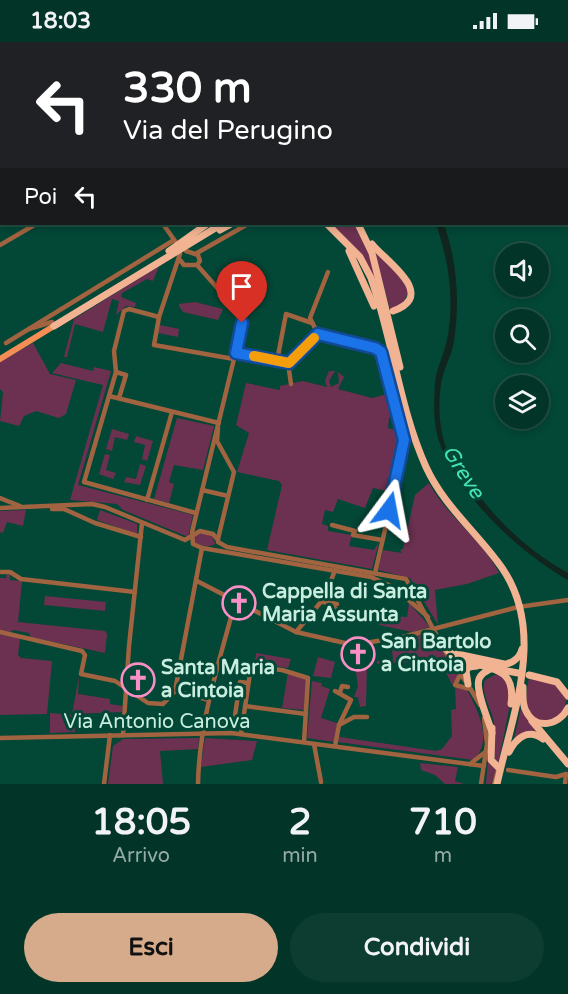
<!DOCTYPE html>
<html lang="it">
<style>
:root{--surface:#023528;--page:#0c3d30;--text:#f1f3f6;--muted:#96aba8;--line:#235045;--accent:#d6ab8b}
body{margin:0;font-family:"Varela Round",sans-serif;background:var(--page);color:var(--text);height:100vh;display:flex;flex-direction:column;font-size:22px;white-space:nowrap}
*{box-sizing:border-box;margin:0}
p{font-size:20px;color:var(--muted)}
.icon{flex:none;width:33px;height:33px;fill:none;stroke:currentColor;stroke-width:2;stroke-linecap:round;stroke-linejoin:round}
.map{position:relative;height:742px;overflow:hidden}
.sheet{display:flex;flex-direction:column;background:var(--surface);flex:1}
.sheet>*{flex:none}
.hud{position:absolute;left:0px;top:0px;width:568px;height:183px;box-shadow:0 3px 9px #0003,0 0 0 2px var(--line);background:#202124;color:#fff;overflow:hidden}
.buttons{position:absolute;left:495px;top:201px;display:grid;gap:12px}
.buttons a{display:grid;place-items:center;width:54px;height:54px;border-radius:50%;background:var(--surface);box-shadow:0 3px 9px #0003,0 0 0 2px var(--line);font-size:30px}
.pin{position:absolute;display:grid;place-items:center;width:51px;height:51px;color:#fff;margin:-62px -26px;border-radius:50% 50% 50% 0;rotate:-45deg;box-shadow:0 0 6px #0007}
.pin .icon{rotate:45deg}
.me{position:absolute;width:66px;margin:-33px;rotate:13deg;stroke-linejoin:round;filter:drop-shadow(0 0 4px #0008)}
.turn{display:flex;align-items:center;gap:21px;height:126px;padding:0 24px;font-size:27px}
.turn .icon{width:78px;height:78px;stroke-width:2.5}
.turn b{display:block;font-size:42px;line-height:51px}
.then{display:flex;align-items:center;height:57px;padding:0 24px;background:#0003;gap:12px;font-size:22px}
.eta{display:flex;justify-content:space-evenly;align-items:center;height:102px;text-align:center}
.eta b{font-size:36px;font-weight:700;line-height:42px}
.button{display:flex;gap:12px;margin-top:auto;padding:12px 24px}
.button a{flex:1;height:69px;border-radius:36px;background:var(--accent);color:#111;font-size:24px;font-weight:700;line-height:69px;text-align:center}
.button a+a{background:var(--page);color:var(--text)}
.status{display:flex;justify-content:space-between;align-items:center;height:42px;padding:0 30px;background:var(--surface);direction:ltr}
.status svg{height:16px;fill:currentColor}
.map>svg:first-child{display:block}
.green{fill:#6c3150}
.water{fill:#10251d}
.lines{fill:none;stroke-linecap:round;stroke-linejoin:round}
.minor{stroke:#a26340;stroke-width:4.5}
.major{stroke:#f58e54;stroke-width:6}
.highway{stroke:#f1b392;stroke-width:7}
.route-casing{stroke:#114b97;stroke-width:15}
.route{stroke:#1a73e8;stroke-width:10}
.slow{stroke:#f59e0b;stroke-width:10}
.labels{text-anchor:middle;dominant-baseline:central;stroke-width:6;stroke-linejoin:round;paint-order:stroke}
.poi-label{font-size:20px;font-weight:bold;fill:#c9eedf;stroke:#034736;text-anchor:start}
.street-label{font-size:20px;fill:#c9eedf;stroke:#034736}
.water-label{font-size:21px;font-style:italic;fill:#45e3b5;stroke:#034736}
</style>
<div class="status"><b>18:03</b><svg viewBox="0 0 49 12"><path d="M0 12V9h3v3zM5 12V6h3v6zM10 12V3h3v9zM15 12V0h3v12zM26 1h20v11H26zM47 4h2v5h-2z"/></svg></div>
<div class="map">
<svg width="568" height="742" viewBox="0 0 568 742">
<rect width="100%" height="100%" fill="#034736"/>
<g class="green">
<path d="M332,182H354L365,197L378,238L375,241Z"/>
<path d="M373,207C382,216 398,227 405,238C412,251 404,265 390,267Z"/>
<path d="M159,224L153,239L147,237L122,251L121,255L136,261L135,265L126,264L116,273L119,259L112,257L103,290L75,282L67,315H64L74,277Z"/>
<path d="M195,260L223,267L218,278L183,270L179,264V262Z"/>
<path d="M160,283L179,287L178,295L158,291Z"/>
<path d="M33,301L50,332L76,338L66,372L59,376L36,369L24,374L19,384L0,379L3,350L0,347V320Z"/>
<path d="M61,321L93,329L94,325L111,329L78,443L193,473L188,495L123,468L117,462L70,458L103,343L52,331Z"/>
<path d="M329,329H335L329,339L331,345L339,341L338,330L344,335L338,347L372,356L391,351L396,367L389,376L388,386L400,389L401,400L385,475L377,473L386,449L373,446L365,466L338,457L333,470L325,468L322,482L328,484V489L352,493L349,504L374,508L379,500L372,527L267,508L282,443L279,439L237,430L249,391L236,383L246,341L280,348V344L303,339L327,345L325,339Z"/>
<path d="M177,376L214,384L203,428L174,423L169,440L174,442L169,461L154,457Z"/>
<path d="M112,387L129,392L127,398L115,395L112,409L106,407Z"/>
<path d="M136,394L153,399L147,419L142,417L145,403L134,400Z"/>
<path d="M105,412L110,413L106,428L116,431L113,437L99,432Z"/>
<path d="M140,422L146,424L140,443L124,440L126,435L136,437Z"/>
<path d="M429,441C447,475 482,497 499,531L467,542L435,548L438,583L410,536L378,528L383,508L402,511L400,508L403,507L415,453Z"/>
<path d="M26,468L23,484L7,480L3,491L0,490V469Z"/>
<path d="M100,468L137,482V492L97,478Z"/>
<path d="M198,491L212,493L215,502C209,506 199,504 194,499L195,492Z"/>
<path d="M7,532H10V538L22,539L18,580L105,589L107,592L105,611L31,595L29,591L13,588L11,590L0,588V536H6Z"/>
<path d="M45,554L106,560L105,569L44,563Z"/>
<path d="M409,561L430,585L412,590L379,583L380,573L407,575Z"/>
<path d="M429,589L433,590L458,633L452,643L443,624L410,626L409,620L377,622V619L393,617L391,598Z"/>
<path d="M0,591L20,596L18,613L21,616L52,619L47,672L0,673Z"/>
<path d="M256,611L291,617L288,626L255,621Z"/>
<path d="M318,615L335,620L331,636L313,634Z"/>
<path d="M367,622L366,664L360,665L358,655H354L358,644L355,623Z"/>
<path d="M288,631L306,637L304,668L282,666Z"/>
<path d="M497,632L507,637L510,662L498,723C490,713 496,694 494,681C492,668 480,650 485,638Z"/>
<path d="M79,634L78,652L110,657V662L123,664L122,670L72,672Z"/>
<path d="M529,636L553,640L567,654L563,672L545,680C522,673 525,656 529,636Z"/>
<path d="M312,639L322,641L321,644L330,647L321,676L337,681L334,700L307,696Z"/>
<path d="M455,645L467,648C478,668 494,701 473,718L338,700L339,695L436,709L442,707L452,694L451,668L456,667Z"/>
<path d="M521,666L536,688L514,697Z"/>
<path d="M50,671L75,673V690L50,691Z"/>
<path d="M199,696L198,707L160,709L163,742H108L113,704L123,697Z"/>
<path d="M205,696L257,699L252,718L201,725Z"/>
<path d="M488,717L496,728L491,742H486Z"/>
<path d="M420,721L458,725L455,739L464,742H445L435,733L421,728Z"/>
</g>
<path class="water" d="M436,182H444C457,220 460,259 454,299C452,314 443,327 441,342C438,362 439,387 446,405C450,415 458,423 464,432C489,472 526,508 568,531V538C520,511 454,450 438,396C433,378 434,359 435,341C436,327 444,313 447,298C455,258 449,220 436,182Z"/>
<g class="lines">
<g class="minor">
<path d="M50,0L54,2"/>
<path d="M268,0L271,2"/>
<path d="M499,0L507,2"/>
<path d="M64,2V0"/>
<path d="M428,2H433"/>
<path d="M489,2L490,0"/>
<path d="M0,91L2,96"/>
<path d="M0,106H2"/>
<path d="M567,126H568"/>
<path d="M0,131L2,130"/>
<path d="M567,180H568"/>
<path d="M163,182L175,199"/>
<path d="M0,203L36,182"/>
<path d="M186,209L198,213L200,219L197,223"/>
<path d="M197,211L248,182"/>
<path d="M180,212L159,275L154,303L234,317"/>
<path d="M180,218L184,223H197"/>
<path d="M197,223L236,267L242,284L192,490L193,502L202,506L371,535L395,546L428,575"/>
<path d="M29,287L52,280"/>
<path d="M318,292L380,308L403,389L404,406L375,531"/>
<path d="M318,292L310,276L328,230"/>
<path d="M6,301L174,198"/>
<path d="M235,311L288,321"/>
<path d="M277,319L286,272L312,281"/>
<path d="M288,321L318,292"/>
<path d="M288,321L291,342"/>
<path d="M116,330L114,309L124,269L129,267L159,275"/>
<path d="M109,354L219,381"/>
<path d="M119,356L126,333L116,330L84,440L196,471"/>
<path d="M218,386L217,399L234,430L218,497"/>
<path d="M202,448L228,454"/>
<path d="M0,456L20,464"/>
<path d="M147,458L172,370"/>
<path d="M0,466L92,462L105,465L185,498L200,489L213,492L218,498"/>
<path d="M52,467H64L95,481L141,495"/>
<path d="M332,483L355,489L353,493L382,498"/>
<path d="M218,500L227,505L406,537L448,614L466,640"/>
<path d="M0,530H10L21,537L135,550"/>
<path d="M197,539L296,590L354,603L406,594L518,565L568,558"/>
<path d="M321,560H326L325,555L335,528"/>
<path d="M326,560L337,562"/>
<path d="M326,561L336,567"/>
<path d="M0,590L82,609L85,613L81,632L115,639L148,661L163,662L175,649"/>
<path d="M296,590L325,555"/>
<path d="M451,613L464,634"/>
<path d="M460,633L455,643L470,647"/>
<path d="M467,641L480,663"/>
<path d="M175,649L202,506"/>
<path d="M175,649L209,658"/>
<path d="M335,649L351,658L339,683L335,704"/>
<path d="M340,650L342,644L348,645"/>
<path d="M245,664L306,672"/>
<path d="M205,679L236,680"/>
<path d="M234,680L240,640L248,641"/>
<path d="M339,683L354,675H367"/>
<path d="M241,692L251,625L282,628L308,636L304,700"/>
<path d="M123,693L129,604L142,481"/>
<path d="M0,696L231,691L484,724"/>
<path d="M314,702L321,740"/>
<path d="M470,722L484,711"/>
<path d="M508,728L556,735L566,732"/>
<path d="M104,742L110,693"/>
<path d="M198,742C199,679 220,617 236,557"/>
<path d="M481,742L487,702L484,676"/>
<path d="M494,742L498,728"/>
<path d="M565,742L566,732"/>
</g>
<g class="major">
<path d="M125,2L126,0"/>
<path d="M204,2L205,0"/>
<path d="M0,317L54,284"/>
</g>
<g class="highway">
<path d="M556,2L561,0"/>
<path d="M567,4H568"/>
<path d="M327,182L360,215L371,236C393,298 399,365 426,425C443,462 473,487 497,519C549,585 513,669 497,742"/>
<path d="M358,182L372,211L400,325"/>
<path d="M220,188L231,182"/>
<path d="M372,202C384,218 439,253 393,269"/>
<path d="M169,209L207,182"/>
<path d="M349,209L374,264"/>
<path d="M54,284L222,182"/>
<path d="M446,607C471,633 518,613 511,662"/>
<path d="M457,612L504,622"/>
<path d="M497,627L518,631"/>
<path d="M529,633L557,640L568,654"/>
<path d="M468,642L466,629L469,625L477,624"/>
<path d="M523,645C523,653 522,662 526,669C535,689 560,683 568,666"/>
<path d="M532,679L568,722"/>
<path d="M492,686L491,718L499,726"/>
<path d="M492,691C489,678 473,645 480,635C490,620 517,628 522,607"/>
<path d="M509,710C516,696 528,686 543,697"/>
</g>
</g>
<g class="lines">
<defs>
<path id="route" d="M242,281L236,311L289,321L318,292L375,306L381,310L404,398L389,468"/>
</defs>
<use href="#route" class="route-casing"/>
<use href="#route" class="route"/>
<path class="slow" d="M254,314L289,321L314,296"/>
</g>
<defs>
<symbol id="church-ring" viewBox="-11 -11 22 22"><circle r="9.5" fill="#034736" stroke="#fa8fc6" stroke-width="1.5"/><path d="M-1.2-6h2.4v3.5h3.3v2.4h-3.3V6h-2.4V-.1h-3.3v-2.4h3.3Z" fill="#fa8fc6"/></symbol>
</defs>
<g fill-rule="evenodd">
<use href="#church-ring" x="220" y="542" width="38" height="38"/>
<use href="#church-ring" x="339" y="593" width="38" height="38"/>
<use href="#church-ring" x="119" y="619" width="38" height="38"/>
</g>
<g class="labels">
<g class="poi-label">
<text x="262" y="550">Cappella di Santa<tspan x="262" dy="23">Maria Assunta</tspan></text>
<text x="381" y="600">San Bartolo<tspan x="381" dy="23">a Cintoia</tspan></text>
<text x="161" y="626">Santa Maria<tspan x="161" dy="23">a Cintoia</tspan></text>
</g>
<g class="street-label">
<text x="157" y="680">Via Antonio Canova</text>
</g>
<g class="water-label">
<text transform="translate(463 430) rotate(57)">Greve</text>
</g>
</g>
</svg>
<div class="buttons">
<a><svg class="icon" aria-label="sound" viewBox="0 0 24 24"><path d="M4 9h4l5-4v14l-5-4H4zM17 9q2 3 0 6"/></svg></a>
<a><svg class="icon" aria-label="search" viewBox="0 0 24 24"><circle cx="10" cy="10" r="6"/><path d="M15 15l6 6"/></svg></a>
<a><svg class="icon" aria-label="layers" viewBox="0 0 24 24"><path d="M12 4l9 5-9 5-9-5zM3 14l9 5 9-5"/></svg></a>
</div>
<div class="pin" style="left:242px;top:281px;background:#d93025"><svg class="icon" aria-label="arrive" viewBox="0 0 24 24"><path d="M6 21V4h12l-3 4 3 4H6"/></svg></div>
<svg class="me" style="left:389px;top:468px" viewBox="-20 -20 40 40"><path d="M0-17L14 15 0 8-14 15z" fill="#1a73e8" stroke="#fff" stroke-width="4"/></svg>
<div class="hud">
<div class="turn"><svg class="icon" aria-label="left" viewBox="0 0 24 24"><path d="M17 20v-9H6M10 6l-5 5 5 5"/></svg><div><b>330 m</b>Via del Perugino</div></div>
<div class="then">Poi<svg class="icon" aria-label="left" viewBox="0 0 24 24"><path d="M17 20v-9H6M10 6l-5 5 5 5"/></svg></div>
</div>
</div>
<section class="sheet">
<div class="eta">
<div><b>18:05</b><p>Arrivo</p></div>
<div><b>2</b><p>min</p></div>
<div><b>710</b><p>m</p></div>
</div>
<div class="button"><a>Esci</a><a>Condividi</a></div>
</section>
